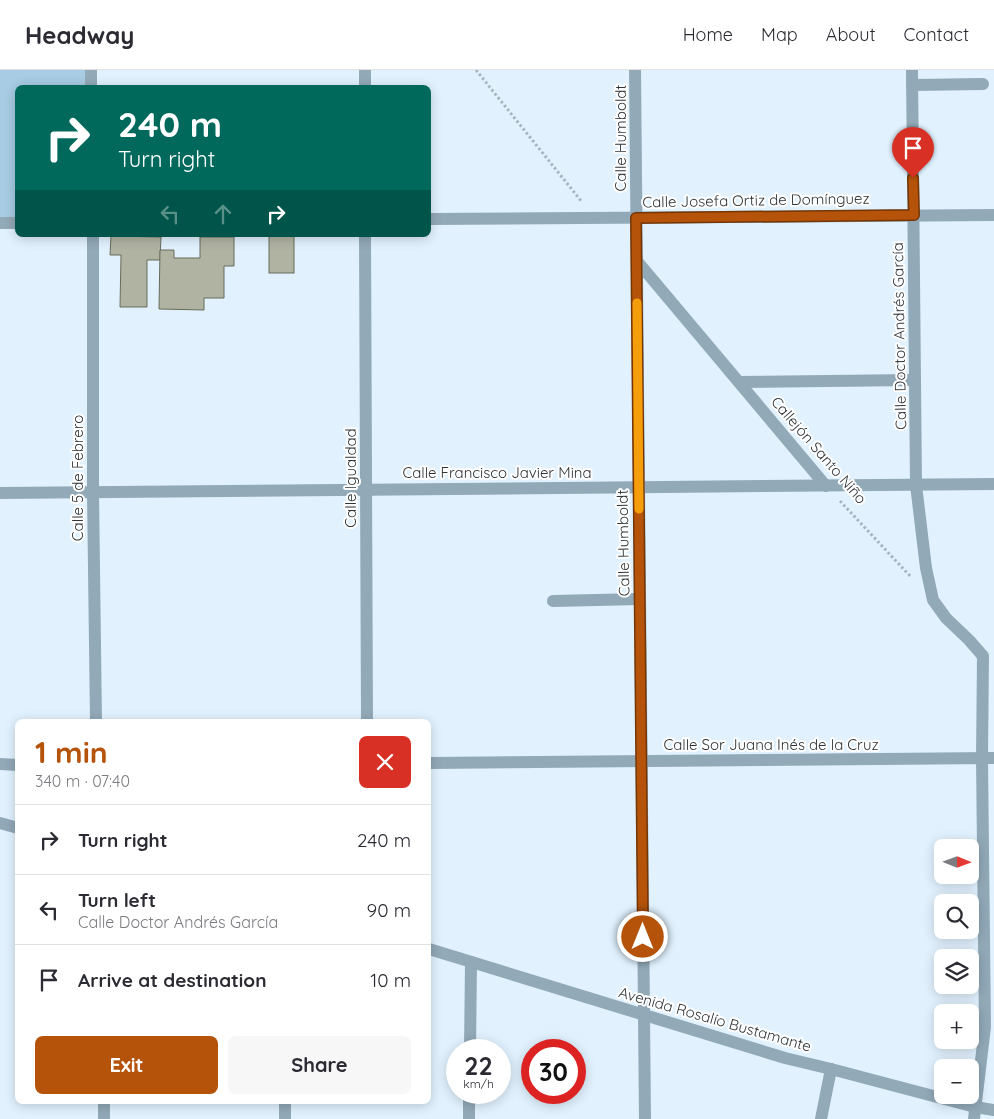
<!DOCTYPE html>
<meta charset="utf-8">
<style>
:root{--surface:#fff;--page:#f7f7f7;--text:#2b2b33;--muted:#7c7c81;--line:#e1e1e2;--accent:#b45309}
body{margin:0;font-family:Quicksand,sans-serif;background:var(--page);color:var(--text);height:100vh;display:flex;flex-direction:column;font-size:19px;white-space:nowrap}
*{box-sizing:border-box;margin:0}
p{font-size:16px;color:var(--muted)}
.icon{flex:none;width:28px;height:28px;fill:none;stroke:currentColor;stroke-width:2;stroke-linecap:round;stroke-linejoin:round}
.map{position:relative;flex:1;overflow:hidden}
.sheet{position:absolute;left:15px;top:649px;width:416px;height:385px;display:flex;flex-direction:column;background:var(--surface);border-radius:8px;box-shadow:0 2px 12px #0003}
.sheet>*{flex:none}
.guide{position:absolute;left:15px;top:15px;width:416px;height:152px;border-radius:8px;box-shadow:0 2px 12px #0003;background:#00695c;color:#fff;overflow:hidden}
.needle{width:32px;rotate:91deg}
.buttons{position:absolute;left:934px;top:769px;display:grid;gap:10px}
.buttons a{display:grid;place-items:center;width:45px;height:45px;border-radius:8px;background:var(--surface);box-shadow:0 2px 12px #0003;font-size:25px}
.speed{position:absolute;left:446px;top:969px;display:flex;gap:10px;font-size:25px;font-weight:700;text-align:center}
.speed>*{display:grid;place-content:center;width:65px;height:65px;border-radius:50%;background:var(--surface);box-shadow:0 2px 12px #0003;line-height:1}
.speed small{font-size:12px;font-weight:400}
.speed .limit{border:8px solid #d22;background:#fff;color:#111}
.pin{position:absolute;display:grid;place-items:center;width:42px;height:42px;color:#fff;margin:-51px -21px;border-radius:50% 50% 50% 0;rotate:-45deg;box-shadow:0 0 5px #0007}
.pin .icon{rotate:45deg}
.me{position:absolute;width:55px;margin:-28px;rotate:0deg;stroke-linejoin:round;filter:drop-shadow(0 0 4px #0008)}
.turn{display:flex;align-items:center;gap:18px;height:105px;padding:0 20px;font-size:22px}
.turn .icon{width:65px;height:65px;stroke-width:2.5}
.turn b{display:block;font-size:35px;line-height:42px}
.lanes{display:flex;align-items:center;height:48px;padding:0 20px;background:#0003;justify-content:center;gap:25px;direction:ltr}
.lanes .off{opacity:.35}
.round{display:grid;place-items:center;flex:none;width:52px;height:52px;border-radius:8px;background:var(--page)}
.headline{display:flex;align-items:center;justify-content:space-between;height:85px;padding:0 20px}
h1{font-size:30px;font-weight:700;line-height:38px;color:var(--accent)}
.button{display:flex;gap:10px;margin-top:auto;padding:10px 20px}
.button a{flex:1;height:58px;border-radius:8px;background:var(--accent);color:#fff;font-size:20px;font-weight:700;line-height:58px;text-align:center}
.button a+a{background:var(--page);color:var(--text)}
ul{padding:0;list-style:none}
li{display:flex;align-items:center;gap:15px;height:70px;padding:0 20px;border-top:1px solid var(--line)}
li div{flex:1}
li b{display:block;font-size:19px}
li em{font-style:normal}
header{display:flex;align-items:center;gap:30px;box-sizing:border-box;height:70px;padding:0 25px;background:var(--surface);border-bottom:1px solid var(--line)}
header strong{font-size:24px}
nav{display:flex;gap:28px;margin-inline-start:auto;font-size:18px}
.map>svg:first-child{display:block}
.green{fill:#a8cce4}
.building{fill:#b0b3a2;stroke:#686a5b}
.lines{fill:none;stroke-linecap:round;stroke-linejoin:round}
.path{stroke:#a7b5be;stroke-width:3;stroke-dasharray:2.5 2.5;stroke-linecap:butt}
.minor{stroke:#92a9b8;stroke-width:12}
.route-casing{stroke:#753606;stroke-width:12}
.route{stroke:#b45309;stroke-width:9}
.slow{stroke:#f59e0b;stroke-width:9}
.labels{text-anchor:middle;dominant-baseline:central;stroke-width:4;stroke-linejoin:round;paint-order:stroke}
.street-label{font-size:15px;fill:#2d3337;stroke:#fff}
</style>
<header>
<strong>Headway</strong>
<nav><a>Home</a><a>Map</a><a>About</a><a>Contact</a></nav>
</header>
<div class="map">
<svg width="994" height="1049" viewBox="0 0 994 1049">
<rect width="100%" height="100%" fill="#e1f2fe"/>
<path class="green" d="M0,0H86V17L18,18L17,152H0Z"/>
<g class="building">
<path d="M111,166L161,167L160,190H147V237H120L121,185H110Z"/>
<rect x="269" y="166" width="25" height="37"/>
<path d="M200,167H234V196H224V228H204V240L159,239L160,180H174V188H200Z"/>
</g>
<g class="lines">
<g class="path">
<path d="M476,0L582,132"/>
<path d="M840,431L911,507"/>
</g>
<g class="minor">
<path d="M91,0V18"/>
<path d="M635,0L645,1049"/>
<path d="M912,0L916,415L926,498L933,530L946,548L969,570L983,586L982,689L985,957L974,1049"/>
<path d="M912,15L983,14"/>
<path d="M365,18V0"/>
<path d="M429,149L994,145"/>
<path d="M0,153H18"/>
<path d="M93,165V422L96,651"/>
<path d="M365,165L367,651"/>
<path d="M637,191L826,416"/>
<path d="M739,312L915,310"/>
<path d="M0,423L994,414"/>
<path d="M553,531L640,529"/>
<path d="M429,693L994,688"/>
<path d="M0,694L18,695"/>
<path d="M0,753L18,758"/>
<path d="M429,879L785,988L831,999L975,1037L994,1040"/>
<path d="M470,980L471,892"/>
<path d="M104,1031V1049"/>
<path d="M285,1049V1031"/>
<path d="M469,1049V1022"/>
<path d="M821,1049L831,999"/>
</g>
</g>
<g class="lines">
<defs>
<path id="route" d="M643,867L636,148L914,145L913,108"/>
</defs>
<use href="#route" class="route-casing"/>
<use href="#route" class="route"/>
<path class="slow" d="M637,233L639,439"/>
</g>
<g class="labels">
<g class="street-label">
<text transform="translate(620 68) rotate(-90)">Calle Humboldt</text>
<text transform="translate(756 130) rotate(-1)">Calle Josefa Ortiz de Domínguez</text>
<text transform="translate(899 266) rotate(-91)">Calle Doctor Andrés García</text>
<text transform="translate(819 380) rotate(49)">Callejón Santo Niño</text>
<text x="497" y="402">Calle Francisco Javier Mina</text>
<text transform="translate(77 408) rotate(-90)">Calle 5 de Febrero</text>
<text transform="translate(350 408) rotate(-90)">Calle Igualdad</text>
<text transform="translate(623 473) rotate(-91)">Calle Humboldt</text>
<text x="771" y="674">Calle Sor Juana Inés de la Cruz</text>
<text transform="translate(715 949) rotate(16)">Avenida Rosalío Bustamante</text>
</g>
</g>
</svg>
<div class="buttons">
<a><svg class="needle" viewBox="-14 -14 28 28"><path d="M0-13l5 13h-10z" fill="#e53935"/><path d="M0 13l5-13h-10z" fill="#7c7c81"/></svg></a>
<a><svg class="icon" aria-label="search" viewBox="0 0 24 24"><circle cx="10" cy="10" r="6"/><path d="M15 15l6 6"/></svg></a>
<a><svg class="icon" aria-label="layers" viewBox="0 0 24 24"><path d="M12 4l9 5-9 5-9-5zM3 14l9 5 9-5"/></svg></a>
<a>+</a>
<a>−</a>
</div>
<div class="speed"><div>22<small>km/h</small></div><div class="limit">30</div></div>
<div class="pin" style="left:913px;top:108px;background:#d93025"><svg class="icon" aria-label="arrive" viewBox="0 0 24 24"><path d="M6 21V4h12l-3 4 3 4H6"/></svg></div>
<svg class="me" style="left:643px;top:867px" viewBox="-20 -20 40 40"><circle r="17" fill="#b45309" stroke="#fff" stroke-width="3"/><path d="M0-11L8 9 0 5-8 9z" fill="#fff"/></svg>
<div class="guide">
<div class="turn"><svg class="icon" aria-label="right" viewBox="0 0 24 24"><path d="M7 20v-9h11M14 6l5 5-5 5"/></svg><div><b>240 m</b>Turn right</div></div>
<div class="lanes"><svg class="icon off" aria-label="left" viewBox="0 0 24 24"><path d="M17 20v-9H6M10 6l-5 5 5 5"/></svg><svg class="icon off" aria-label="ahead" viewBox="0 0 24 24"><path d="M12 20V5M6 11l6-6 6 6"/></svg><svg class="icon" aria-label="right" viewBox="0 0 24 24"><path d="M7 20v-9h11M14 6l5 5-5 5"/></svg></div>
</div>
<section class="sheet">
<div class="headline"><div><h1>1 min</h1><p>340 m · 07:40</p></div><a class="round" style="background:#d93025;color:#fff"><svg class="icon" aria-label="close" viewBox="0 0 24 24"><path d="M6 6l12 12M18 6L6 18"/></svg></a></div>
<ul>
<li><svg class="icon" aria-label="right" viewBox="0 0 24 24"><path d="M7 20v-9h11M14 6l5 5-5 5"/></svg><div><b>Turn right</b></div><em>240 m</em></li>
<li><svg class="icon" aria-label="left" viewBox="0 0 24 24"><path d="M17 20v-9H6M10 6l-5 5 5 5"/></svg><div><b>Turn left</b><p>Calle Doctor Andrés García</p></div><em>90 m</em></li>
<li><svg class="icon" aria-label="arrive" viewBox="0 0 24 24"><path d="M6 21V4h12l-3 4 3 4H6"/></svg><div><b>Arrive at destination</b></div><em>10 m</em></li>
</ul>
<div class="button"><a>Exit</a><a>Share</a></div>
</section>
</div>
